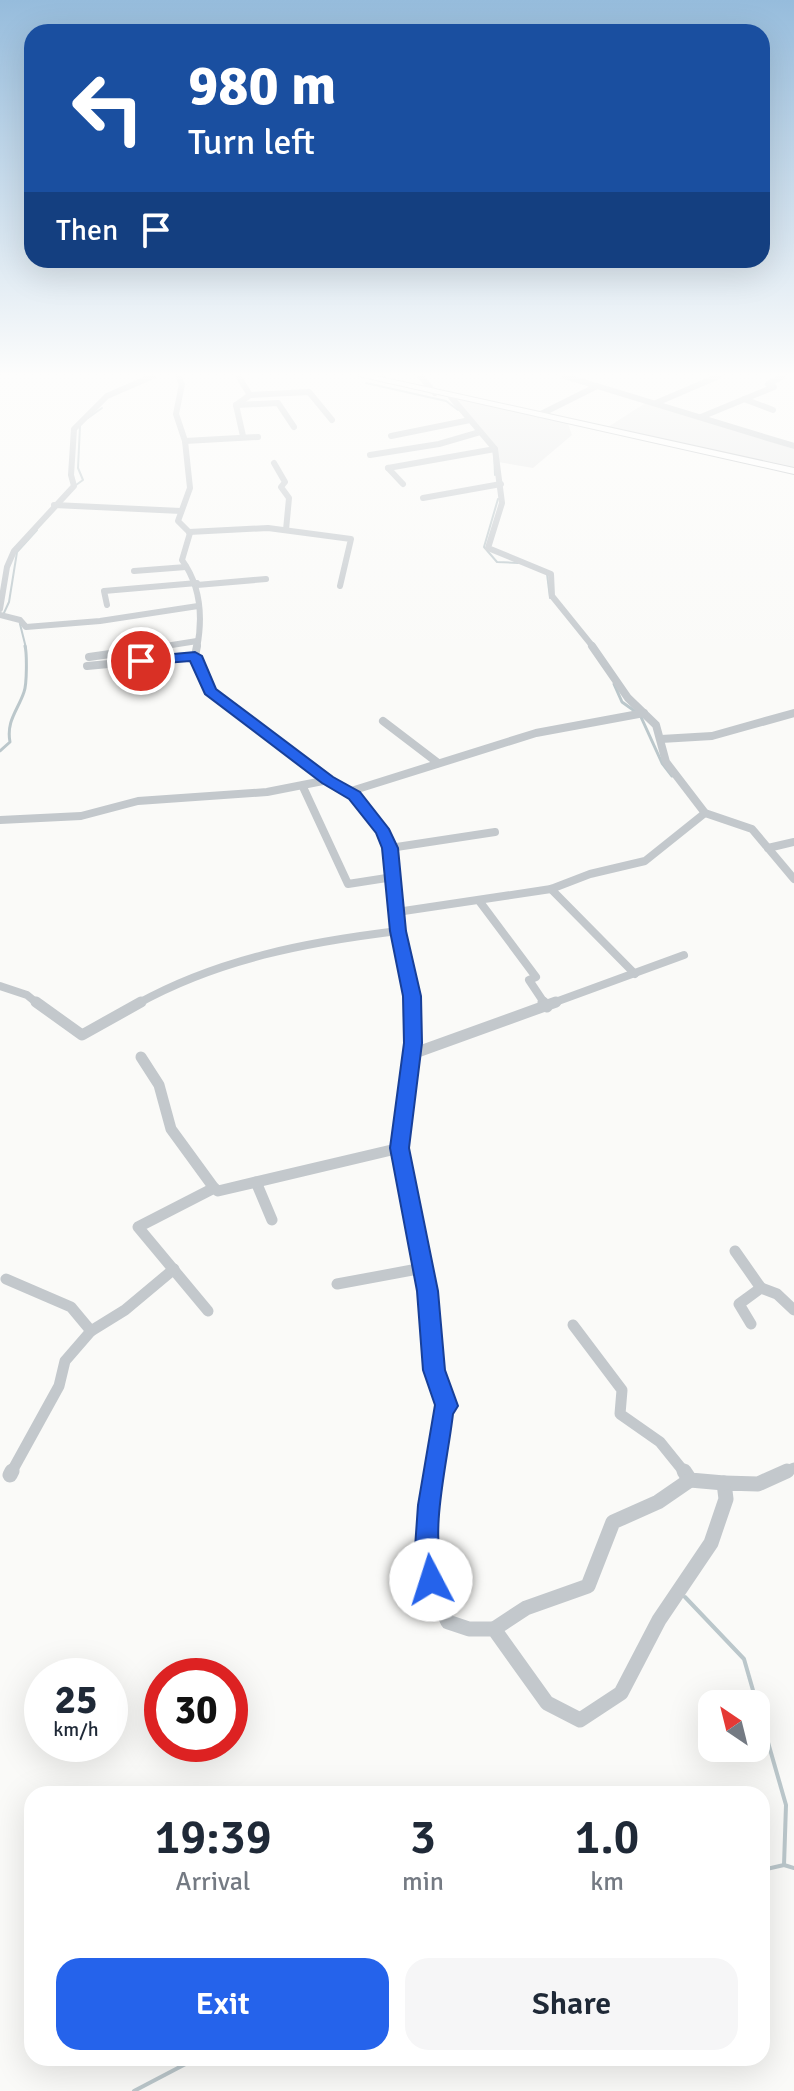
<!DOCTYPE html>
<style>
:root{--surface:#fff;--page:#f6f6f7;--text:#1f2937;--muted:#747a83;--accent:#2563eb}
body{margin:0;font-family:Signika,sans-serif;background:var(--page);color:var(--text);height:100vh;display:flex;flex-direction:column;font-size:30px;white-space:nowrap}
*{box-sizing:border-box;margin:0}
p{font-size:26px;color:var(--muted)}
.icon{flex:none;width:44px;height:44px;fill:none;stroke:currentColor;stroke-width:2;stroke-linecap:round;stroke-linejoin:round}
.map{position:relative;flex:1;overflow:hidden}
.panel{position:absolute;left:24px;top:1786px;width:746px;height:280px;display:flex;flex-direction:column;background:var(--surface);border-radius:24px;box-shadow:0 8px 32px #0002}
.panel>*{flex:none}
.banner{position:absolute;left:24px;top:24px;width:746px;height:244px;border-radius:24px;box-shadow:0 8px 32px #0002;background:#1a4fa0;color:#fff;overflow:hidden}
.needle{width:52px;rotate:325deg}
.fabs{position:absolute;left:698px;top:1690px;display:grid;gap:16px}
.fabs a{display:grid;place-items:center;width:72px;height:72px;border-radius:16px;background:var(--surface);box-shadow:0 8px 32px #0002;font-size:40px}
.speed{position:absolute;left:24px;top:1658px;display:flex;gap:16px;font-size:40px;font-weight:700;text-align:center}
.speed>*{display:grid;place-content:center;width:104px;height:104px;border-radius:50%;background:var(--surface);box-shadow:0 8px 32px #0002;line-height:1}
.speed small{font-size:20px;font-weight:400}
.speed .limit{border:12px solid #d22;background:#fff;color:#111}
.pin{position:absolute;display:grid;place-items:center;width:68px;height:68px;color:#fff;margin:-34px;border:4px solid #fff;border-radius:50%;box-shadow:0 2px 8px #0007}
.me{position:absolute;width:88px;margin:-44px;rotate:355deg;stroke-linejoin:round;filter:drop-shadow(0 0 6px #0008)}
.turn{display:flex;align-items:center;gap:28px;height:168px;padding:0 32px;font-size:36px}
.turn .icon{width:104px;height:104px;stroke-width:2.5}
.turn b{display:block;font-size:56px;line-height:68px}
.then{display:flex;align-items:center;height:76px;padding:0 32px;background:#0003;gap:16px;font-size:30px}
.eta{display:flex;justify-content:space-evenly;align-items:center;height:136px;text-align:center}
.eta b{font-size:48px;font-weight:600;line-height:56px}
.button{display:flex;gap:16px;margin-top:auto;padding:16px 32px}
.button a{flex:1;height:92px;border-radius:24px;background:var(--accent);color:#fff;font-size:32px;font-weight:600;line-height:92px;text-align:center}
.button a+a{background:var(--page);color:var(--text)}
.map>svg:first-child{display:block}
.built{fill:#e8e9e9}
.lines{fill:none;stroke-linecap:round;stroke-linejoin:round}
.stream-far2{stroke:#bbc7cb;stroke-width:2}
.stream-far1{stroke:#bbc7cb;stroke-width:3}
.stream{stroke:#bbc7cb;stroke-width:4}
.trunk-casing{stroke:#b4b9bd;stroke-width:2}
.minor-far3{stroke:#c3c8cc;stroke-width:6}
.minor-far2{stroke:#c3c8cc;stroke-width:8}
.minor-far1{stroke:#c3c8cc;stroke-width:11}
.minor{stroke:#c3c8cc;stroke-width:15}
.trunk{fill:#fff;fill-rule:evenodd}
.route{fill:#2563eb;stroke:#184099;stroke-width:2}
</style>
<div class="map">
<svg width="794" height="2091" viewBox="0 0 794 2091">
<rect width="100%" height="100%" fill="#fafaf8"/>
<path class="built" d="M452,396L608,427L647,402L794,449V474L568,424L572,435L533,468L498,462V449Z"/>
<g class="lines">
<g class="stream-far2">
<path d="M366,383L446,401L458,410"/>
<path d="M88,418L102,408"/>
<path d="M494,451L495,475"/>
<path d="M76,485L83,480L78,468L80,426"/>
<path d="M498,499L484,547L497,562L518,563"/>
<path d="M547,574L550,598"/>
<path d="M3,615L9,602L17,552L37,530"/>
<path d="M20,624L26,648"/>
</g>
<g class="stream-far1">
<path d="M614,684L622,702L636,712"/>
<path d="M641,717L662,763L672,776"/>
<path d="M0,751L10,742C6,721 18,710 24,692C27,684 27,653 25,646"/>
</g>
<g class="stream">
<path d="M685,1597L744,1659L786,1805L784,1865L762,1870"/>
<path d="M784,1865L794,1868"/>
<path d="M134,2091L197,2058"/>
</g>
<defs>
<path id="trunk" d="M358,376H376L794,468V474Z"/>
</defs>
<use href="#trunk" class="trunk-casing"/>
<g class="minor-far3">
<path d="M178,376L182,384L176,414L185,441L190,488L178,521L190,533L182,560C200,585 203,617 197,648"/>
<path d="M238,376L250,395L236,405L243,436"/>
<path d="M420,376L435,393"/>
<path d="M564,376L794,446"/>
<path d="M250,395L309,392L332,420"/>
<path d="M451,397L495,449L502,503L488,548L551,574L552,596L594,648"/>
<path d="M744,399L773,410"/>
<path d="M656,403L719,376"/>
<path d="M236,405L278,403L294,427"/>
<path d="M539,415L597,386"/>
<path d="M701,417L774,387L768,384L783,376"/>
<path d="M391,436L470,420"/>
<path d="M185,441L258,437"/>
<path d="M370,455L439,444L480,432"/>
<path d="M274,463L285,482L281,487L289,498L286,530"/>
<path d="M388,468L495,449"/>
<path d="M388,468L403,484"/>
<path d="M423,498L501,484"/>
<path d="M54,505L181,511"/>
<path d="M189,532L268,528L351,539L340,586"/>
<path d="M134,571L186,567"/>
<path d="M197,585L266,579"/>
<path d="M107,605L104,591L197,583"/>
<path d="M0,609L7,567L14,551L74,486L71,475L74,429L107,396L153,376"/>
<path d="M0,615L20,620L26,627L100,621L198,606"/>
<path d="M153,648L197,641"/>
</g>
<g class="minor-far2">
<path d="M197,646L195,656L210,691L354,796L383,832L390,848L398,931L412,1004"/>
<path d="M592,646L628,698L656,725L666,762L705,813L752,829L794,879"/>
<path d="M89,657L166,646"/>
<path d="M87,666L195,656"/>
<path d="M383,721L438,763"/>
<path d="M661,739L712,736L794,713"/>
<path d="M303,787L348,884L393,877"/>
<path d="M348,792L536,733L644,713"/>
<path d="M0,820L81,816L138,801L267,792L328,780"/>
<path d="M390,848L495,832"/>
<path d="M768,848L794,842"/>
<path d="M551,889L635,974"/>
<path d="M480,902L536,977L529,980L545,1004"/>
<path d="M397,912L551,889L590,874L645,861L705,813"/>
<path d="M0,986L27,995L38,1004"/>
<path d="M137,1004C218,959 307,942 398,931"/>
<path d="M550,1004L684,955"/>
</g>
<g class="minor-far1">
<path d="M36,1002L82,1035L141,1002"/>
<path d="M412,1002L413,1043L400,1148L427,1291L434,1370L447,1406L442,1412L433,1473"/>
<path d="M543,1002L547,1007"/>
<path d="M412,1054L556,1002"/>
<path d="M141,1057L159,1085L171,1129L214,1188"/>
<path d="M256,1182L272,1220"/>
<path d="M735,1251L761,1288"/>
<path d="M6,1279L71,1307L91,1331L65,1361L59,1386L11,1473"/>
<path d="M337,1284L423,1268"/>
<path d="M208,1311L138,1227L214,1188L218,1191L400,1148"/>
<path d="M751,1324L739,1304L761,1288L777,1294L794,1310"/>
<path d="M573,1325L622,1390L620,1414L660,1442L685,1473"/>
<path d="M91,1331L125,1310L174,1269"/>
<path d="M782,1473L794,1468"/>
</g>
<g class="minor">
<path d="M433,1471C424,1530 421,1567 448,1622L469,1629H494L547,1703L580,1720L621,1693L659,1620L711,1543L726,1499L724,1483L758,1484L787,1471"/>
<path d="M684,1471L690,1480L724,1483"/>
<path d="M10,1475L12,1471"/>
<path d="M494,1629L526,1608L588,1586L613,1522L658,1502L690,1480"/>
</g>
<use href="#trunk" class="trunk"/>
</g>
<linearGradient id="sky" x2="0" y2="1"><stop stop-color="#96bcdc"/><stop offset="0.56" stop-color="#fdfdfc"/><stop offset="1" stop-color="#fdfdfc" stop-opacity="0"/></linearGradient>
<rect width="794" height="669" fill="url(#sky)"/>
<path class="route" d="M195,652L202,656L216,689L333,777L360,792L389,829L398,848L406,931L421,996L422,1043L409,1148L438,1291L445,1370L458,1406L453,1414C447,1466 429,1530 444,1580L440,1588L431,1592L422,1588L414,1562L418,1505L435,1405L423,1370L417,1291L390,1148L404,1043L403,996L390,931L382,848L376,833L349,799L322,783L205,694L190,661L141,665L135,661L141,657Z"/>
</svg>
<div class="fabs">
<a><svg class="needle" viewBox="-14 -14 28 28"><path d="M0-13l5 13h-10z" fill="#e53935"/><path d="M0 13l5-13h-10z" fill="#747a83"/></svg></a>
</div>
<div class="speed"><div>25<small>km/h</small></div><div class="limit">30</div></div>
<div class="pin" style="left:141px;top:661px;background:#d93025"><svg class="icon" aria-label="arrive" viewBox="0 0 24 24"><path d="M6 21V4h12l-3 4 3 4H6"/></svg></div>
<svg class="me" style="left:431px;top:1580px" viewBox="-20 -20 40 40"><circle r="19" fill="#fff"/><path d="M0-13L10 11 0 6-10 11z" fill="#2563eb"/></svg>
<div class="banner">
<div class="turn"><svg class="icon" aria-label="left" viewBox="0 0 24 24"><path d="M17 20v-9H6M10 6l-5 5 5 5"/></svg><div><b>980 m</b>Turn left</div></div>
<div class="then">Then<svg class="icon" aria-label="arrive" viewBox="0 0 24 24"><path d="M6 21V4h12l-3 4 3 4H6"/></svg></div>
</div>
<section class="panel">
<div class="eta">
<div><b>19:39</b><p>Arrival</p></div>
<div><b>3</b><p>min</p></div>
<div><b>1.0</b><p>km</p></div>
</div>
<div class="button"><a>Exit</a><a>Share</a></div>
</section>
</div>
